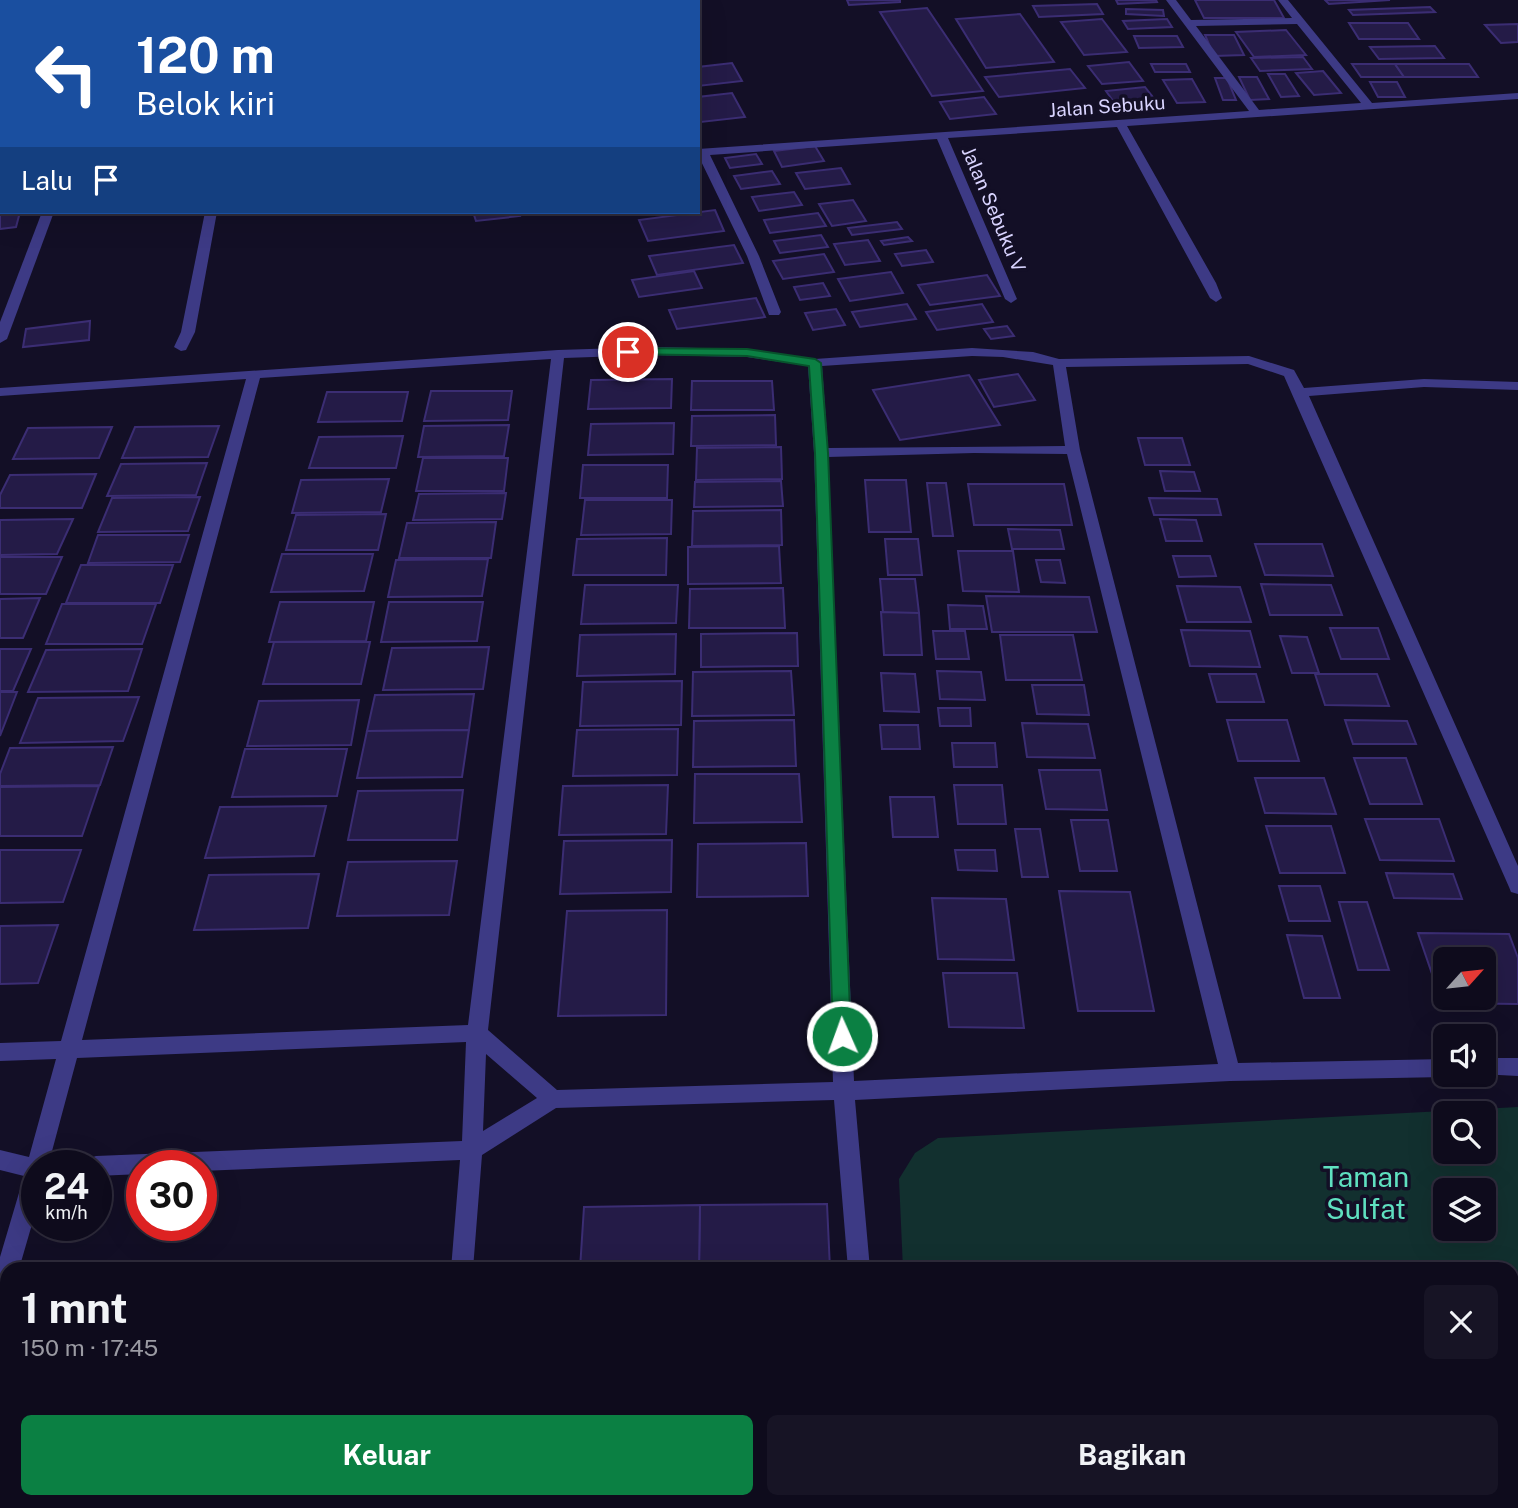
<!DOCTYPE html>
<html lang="id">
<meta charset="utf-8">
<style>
:root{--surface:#0e0b1c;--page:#171425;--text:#f1f3f6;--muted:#9b9ba3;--line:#2e2b3b;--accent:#0b8043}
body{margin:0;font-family:"Public Sans",sans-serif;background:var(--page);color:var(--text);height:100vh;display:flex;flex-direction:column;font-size:26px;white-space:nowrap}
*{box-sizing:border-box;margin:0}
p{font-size:23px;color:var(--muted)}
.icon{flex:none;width:38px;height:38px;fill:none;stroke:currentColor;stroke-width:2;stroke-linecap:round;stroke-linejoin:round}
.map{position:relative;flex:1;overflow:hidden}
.drawer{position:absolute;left:0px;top:1262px;width:1519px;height:247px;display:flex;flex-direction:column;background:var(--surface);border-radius:21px 21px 0 0;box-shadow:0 7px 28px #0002,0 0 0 2px var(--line)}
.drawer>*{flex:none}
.top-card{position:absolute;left:0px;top:0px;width:700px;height:214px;box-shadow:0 7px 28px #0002,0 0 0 2px var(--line);background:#1a4fa0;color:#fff;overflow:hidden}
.needle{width:46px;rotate:63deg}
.buttons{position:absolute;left:1433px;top:947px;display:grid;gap:14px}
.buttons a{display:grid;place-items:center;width:63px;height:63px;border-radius:10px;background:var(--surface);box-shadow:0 7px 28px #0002,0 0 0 2px var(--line);font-size:35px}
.speed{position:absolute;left:21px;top:1150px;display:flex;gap:14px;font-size:35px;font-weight:700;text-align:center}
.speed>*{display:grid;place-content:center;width:91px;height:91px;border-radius:50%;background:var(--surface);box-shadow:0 7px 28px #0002,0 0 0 2px var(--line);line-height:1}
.speed small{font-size:18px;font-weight:400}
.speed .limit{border:10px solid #d22;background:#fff;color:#111}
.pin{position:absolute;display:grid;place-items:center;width:60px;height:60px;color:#fff;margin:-30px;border:4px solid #fff;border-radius:50%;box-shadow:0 2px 7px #0007}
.me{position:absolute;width:77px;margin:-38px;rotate:358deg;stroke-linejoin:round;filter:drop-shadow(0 0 5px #0008)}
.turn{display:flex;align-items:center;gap:24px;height:147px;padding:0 21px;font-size:32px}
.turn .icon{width:91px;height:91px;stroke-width:2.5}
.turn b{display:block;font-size:49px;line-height:60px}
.then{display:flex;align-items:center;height:66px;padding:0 21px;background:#0003;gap:14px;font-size:26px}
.round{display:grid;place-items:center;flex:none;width:74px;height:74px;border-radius:10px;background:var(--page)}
.head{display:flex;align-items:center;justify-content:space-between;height:119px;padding:0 21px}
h1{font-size:42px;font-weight:700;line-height:52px}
.primary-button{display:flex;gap:14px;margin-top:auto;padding:14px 21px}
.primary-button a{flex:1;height:80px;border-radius:10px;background:var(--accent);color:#fff;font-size:28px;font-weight:700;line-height:80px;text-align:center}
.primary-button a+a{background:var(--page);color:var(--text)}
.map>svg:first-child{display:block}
.green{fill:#12302f;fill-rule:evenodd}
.building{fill:#241b47;stroke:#3b2d73;stroke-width:2;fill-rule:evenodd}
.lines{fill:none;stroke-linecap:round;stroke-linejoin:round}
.minor{fill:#3d3a85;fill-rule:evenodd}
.route{fill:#0b8043;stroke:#07532c;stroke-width:2}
.labels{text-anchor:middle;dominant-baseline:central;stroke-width:7;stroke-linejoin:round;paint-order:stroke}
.far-street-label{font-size:19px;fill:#d9d4ff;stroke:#130f26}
.near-park-label{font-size:28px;fill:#5fe0c0;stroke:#130f26}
</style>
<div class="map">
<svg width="1518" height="1508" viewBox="0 0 1518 1508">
<rect width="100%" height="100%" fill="#130f26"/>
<path class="green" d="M1518,1107V1426H1512V1269H903L899,1179L915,1153L938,1138ZM1446,1113H1484V1152H1446ZM1446,1190H1484V1228H1446Z"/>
<g class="building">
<path d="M847,0H900V2L849,5Z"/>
<path d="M1116,0H1156L1157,2L1118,4Z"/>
<path d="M1195,0H1274L1284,18H1204Z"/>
<path d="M1325,0H1390L1329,4Z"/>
<path d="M1097,4L1103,14L1039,17L1033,6Z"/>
<path d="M1430,7L1435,12L1353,15L1349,10Z"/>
<path d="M927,8L983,91L932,96L880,12Z"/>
<path d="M1126,9L1163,10L1164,16L1126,14Z"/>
<path d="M1020,14L1054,62L986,68L956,19Z"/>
<path d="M1102,19L1127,52L1084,55L1061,22Z"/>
<path d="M1167,19L1172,27L1128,29L1123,21Z"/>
<path d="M1349,23H1408L1419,39H1359Z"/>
<path d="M1518,24V42L1501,43L1485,25Z"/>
<path d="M1286,30L1306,55L1254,57L1236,32Z"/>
<path d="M1205,35H1234L1244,55L1214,56Z"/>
<path d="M1134,36H1177L1183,47L1139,48Z"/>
<path d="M1435,46L1444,58L1379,59L1370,47Z"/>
<path d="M1303,57L1312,69L1260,71L1251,58Z"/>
<path d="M1129,62L1143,81L1102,84L1088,66Z"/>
<path d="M732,63L742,81L698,86V67Z"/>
<path d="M1151,64H1186L1190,72H1155Z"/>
<path d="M1352,64H1395L1404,77H1361Z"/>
<path d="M1395,64H1469L1478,77H1404Z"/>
<path d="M1070,69L1085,88L999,97L985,77Z"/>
<path d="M1323,71L1341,93L1314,95L1296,73Z"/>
<path d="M1268,74H1285L1299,96L1281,97Z"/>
<path d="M1239,77H1257L1269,99L1250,100Z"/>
<path d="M1215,78H1227L1236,100H1223Z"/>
<path d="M1192,79L1205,102L1177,103L1163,80Z"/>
<path d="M1370,82H1397L1405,97H1378Z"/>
<path d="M1145,87L1156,101L1116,105L1106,91Z"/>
<path d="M732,93L745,117L701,122L698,97Z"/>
<path d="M984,97L996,114L950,119L940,102Z"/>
<path d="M815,146L824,161L782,167L774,151Z"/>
<path d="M756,154L762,164L730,168L725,158Z"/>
<path d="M841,168L850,184L805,189L796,173Z"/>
<path d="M772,171L780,184L741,189L734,176Z"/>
<path d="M794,192L802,205L759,211L752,197Z"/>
<path d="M0,199L2,212H20L16,227L0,229Z"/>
<path d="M853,200L866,221L832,226L819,204Z"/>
<path d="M715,210L724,231L648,241L639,220Z"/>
<path d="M473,212H519L520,216L476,221Z"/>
<path d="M818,213L826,226L770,233L764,220Z"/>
<path d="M897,222L902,229L852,235L848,228Z"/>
<path d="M821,235L828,247L780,253L774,241Z"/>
<path d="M908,237L912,241L884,245L881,241Z"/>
<path d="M868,240L880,261L845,265L834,244Z"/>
<path d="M734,245L743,263L657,275L649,256Z"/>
<path d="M926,250L933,262L902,266L895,254Z"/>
<path d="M824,254L834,272L783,279L773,261Z"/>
<path d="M694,271L702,288L639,297L632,280Z"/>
<path d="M891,272L903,293L850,301L838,279Z"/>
<path d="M987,275L1000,296L930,305L918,285Z"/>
<path d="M823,283L830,296L800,300L794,287Z"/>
<path d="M756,298L765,317L677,329L669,310Z"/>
<path d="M907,304L916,319L860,327L852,312Z"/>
<path d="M982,304L993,322L937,330L926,312Z"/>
<path d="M836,309L845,325L813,330L805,313Z"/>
<path d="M90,321L89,340L23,347L26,329Z"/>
<path d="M1007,326L1014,336L991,339L984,329Z"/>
<path d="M1018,374L1035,400L994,407L979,380Z"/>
<path d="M969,375L1000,425L900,440L873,390Z"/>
<path d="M672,379L671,408L588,409L591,380Z"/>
<path d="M692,381H772L774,410H691Z"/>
<path d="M431,391H512L508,420L424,421Z"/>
<path d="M327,392H408L402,421L318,422Z"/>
<path d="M775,415L776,445L691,446L692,416Z"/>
<path d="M674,423L673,454L588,455L591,424Z"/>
<path d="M509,425L504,456L418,457L424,426Z"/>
<path d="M219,426L208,457L122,458L135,427Z"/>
<path d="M112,427L99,458L13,459L28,428Z"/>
<path d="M403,436L396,468H309L319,437Z"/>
<path d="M1138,438H1182L1190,465H1145Z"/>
<path d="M781,447L782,479L696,480L697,448Z"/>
<path d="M423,458H508L504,491H416Z"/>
<path d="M207,463L196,495L107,496L121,464Z"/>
<path d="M583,465H668L667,498H580Z"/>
<path d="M1160,471L1194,472L1200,491H1165Z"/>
<path d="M96,474L82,508H0V495L10,475Z"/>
<path d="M389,479L381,512L292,513L301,480Z"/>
<path d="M865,480H906L911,532H869Z"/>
<path d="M781,481L783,506L694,507L695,482Z"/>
<path d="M927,483H946L953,536H933Z"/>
<path d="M968,484H1064L1072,525H974Z"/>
<path d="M506,493L502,519L413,520L419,494Z"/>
<path d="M200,497L188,531L98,532L112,498Z"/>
<path d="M1149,498L1217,499L1221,515H1154Z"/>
<path d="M585,500H672L671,534L581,535Z"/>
<path d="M781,510L782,545L692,546L693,511Z"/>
<path d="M386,514L378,550H286L296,515Z"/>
<path d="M73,519L57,554L0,555V520Z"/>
<path d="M1160,519L1196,520L1202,541H1166Z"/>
<path d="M496,522L491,558H399L407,523Z"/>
<path d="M1008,529L1060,530L1064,549H1012Z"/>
<path d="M98,535H189L180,562L88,563Z"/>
<path d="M667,538L666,575H573L577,539Z"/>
<path d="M885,539H918L922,575H888Z"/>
<path d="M1255,544H1322L1333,576L1265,575Z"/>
<path d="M779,546L781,583L688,584V547Z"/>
<path d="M958,551H1013L1019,592L963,591Z"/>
<path d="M282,554H373L364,591L271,592Z"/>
<path d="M1173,556H1210L1216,576L1179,577Z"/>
<path d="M0,557H62L46,594H0Z"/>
<path d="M488,559L482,596L388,597L396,560Z"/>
<path d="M1036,560H1060L1065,583L1041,582Z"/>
<path d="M81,565H173L160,603H66Z"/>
<path d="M880,579H915L919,613H883Z"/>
<path d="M1261,584L1331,585L1342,615H1270Z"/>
<path d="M585,585H678L676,623L581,624Z"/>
<path d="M1177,586L1240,587L1251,622H1187Z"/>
<path d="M783,588L785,628H689L690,589Z"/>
<path d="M986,596L1089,597L1097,632H992Z"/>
<path d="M40,598L23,638H0V599Z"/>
<path d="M280,602H374L366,641L269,642Z"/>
<path d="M389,602H483L477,641L381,642Z"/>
<path d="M62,604H156L142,644H46Z"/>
<path d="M948,605L983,606L987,629H950Z"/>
<path d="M881,612L919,613L922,655H884Z"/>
<path d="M1330,628H1378L1389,659H1341Z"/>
<path d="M1181,630L1250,631L1260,667L1190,666Z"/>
<path d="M933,631H965L969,659H936Z"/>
<path d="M797,633L798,666L701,667V634Z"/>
<path d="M676,634L675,674L577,676L580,635Z"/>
<path d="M1000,635H1073L1082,680H1006Z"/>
<path d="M1280,636L1307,637L1319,673H1292Z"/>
<path d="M274,642H370L361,684H263Z"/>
<path d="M489,647L483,689L383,690L392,648Z"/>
<path d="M0,649H31L13,691H0Z"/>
<path d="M142,649L128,691L28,692L46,650Z"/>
<path d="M791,671L794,715L692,716L693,672Z"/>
<path d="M937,671L981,672L985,700L940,699Z"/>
<path d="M881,673L915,674L919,712L884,711Z"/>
<path d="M1209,674H1256L1264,702H1217Z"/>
<path d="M1315,674H1377L1389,706L1325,705Z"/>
<path d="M682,681L681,725L580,726L583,682Z"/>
<path d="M1032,685H1084L1089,715L1037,714Z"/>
<path d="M0,692H17L0,736Z"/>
<path d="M474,694L469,730L367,731L375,695Z"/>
<path d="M139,697L123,741L20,743L38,698Z"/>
<path d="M359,700L351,745L247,746L259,701Z"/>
<path d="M938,708H970L971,726H940Z"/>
<path d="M794,720L796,766L693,767L694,721Z"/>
<path d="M1227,720H1287L1299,761H1238Z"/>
<path d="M1345,720L1407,721L1416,744H1353Z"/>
<path d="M1022,723L1088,724L1095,758L1027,757Z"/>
<path d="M880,725H918L920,749H882Z"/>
<path d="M678,729L677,775L573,776L577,730Z"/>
<path d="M469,730L462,777L357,778L367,731Z"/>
<path d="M952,743H995L997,767H954Z"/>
<path d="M113,747L100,785L0,786V774L10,748Z"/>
<path d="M245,749H347L337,796L232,797Z"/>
<path d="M1354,758H1406L1422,804H1370Z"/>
<path d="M1039,770H1100L1107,810L1046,809Z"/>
<path d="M695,774H799L802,822L694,823Z"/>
<path d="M1255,778H1324L1336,814L1265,813Z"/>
<path d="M668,785L666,834L559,835L563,786Z"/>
<path d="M954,785H1002L1006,824H958Z"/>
<path d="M99,786L82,836H0V787Z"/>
<path d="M463,790L457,840H348L358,791Z"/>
<path d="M890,797H934L938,837H893Z"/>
<path d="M326,806L314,856L205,858L220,807Z"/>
<path d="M1365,819H1439L1454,861L1380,860Z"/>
<path d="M1071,820H1108L1117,871H1080Z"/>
<path d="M1266,826H1331L1345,873H1280Z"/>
<path d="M1015,829H1040L1048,877H1022Z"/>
<path d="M672,840L671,892L560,894L564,841Z"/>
<path d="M806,843L808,896L697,897L698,844Z"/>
<path d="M0,850H81L63,902L0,903Z"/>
<path d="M955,850H995L997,871L958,870Z"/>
<path d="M457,861L449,915L337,916L348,862Z"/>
<path d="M1386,873L1453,874L1462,899L1394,898Z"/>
<path d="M319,874L308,928L194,930L209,875Z"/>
<path d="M1279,886H1320L1330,921H1289Z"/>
<path d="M1059,891L1130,892L1154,1011H1078Z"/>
<path d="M932,898L1006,899L1014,960L938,959Z"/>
<path d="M1339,902H1367L1389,970H1358Z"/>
<path d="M667,910L666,1015L558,1016L567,911Z"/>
<path d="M58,925L38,983L0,984V926Z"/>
<path d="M1418,933L1509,934L1518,958V1004L1442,1003ZM1446,959H1484V998H1446Z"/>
<path d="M1287,935L1322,936L1340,998H1304Z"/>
<path d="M943,973H1017L1024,1028L949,1027Z"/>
<path d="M827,1204L830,1269H699L700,1205Z"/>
<path d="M700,1205L699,1269H580L584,1207Z"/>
<path d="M1512,1390L1518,1410V1426H1512Z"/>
<path d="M85,1502H232L231,1508H83Z"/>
<path d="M267,1502H414L267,1505Z"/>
<rect x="565" y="1502" width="132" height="6"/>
<rect x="697" y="1502" width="144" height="6"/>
</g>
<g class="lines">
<g class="minor">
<path d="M186,0H196L185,2Z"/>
<rect x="446" y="0" width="10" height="2"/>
<path d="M1166,0H1176L1191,20L1292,18L1278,0H1288L1372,103L1518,93V99L1127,126L1216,283L1222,298L1216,302L1210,298L1117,127L948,138L1017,299L1011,303L1005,299L937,139L710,155L759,256L781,312L779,315H769L747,256L698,155V149L1249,111ZM1297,24L1361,103L1259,110L1196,26Z"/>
<rect x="0" y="86" width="2" height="6"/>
<rect x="0" y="183" width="2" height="8"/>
<path d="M42,212H54L7,339L0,343V322Z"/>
<path d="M205,212H217L195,332L186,350L181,351L174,347L181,332Z"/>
<path d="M651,347L747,349L815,359L972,348L1033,352L1059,359L1249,356L1294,370L1304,388L1424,379L1518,382V390L1424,387L1309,396L1518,866V894L1511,892L1509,887L1284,376L1248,364L1066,367L1080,450L1238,1063L1446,1059V1074H1453L1446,1077L1230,1081L855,1100L870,1269H848L834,1100L556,1108L482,1155L473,1269H451L460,1160L201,1171V1166H142V1174L96,1176V1166H85L88,1159L96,1156L462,1141L466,1042L77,1058L48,1166H37V1207L19,1269H7V1307L0,1310V1257L24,1176L0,1170V1150L29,1157L56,1059L0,1061V1043L61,1041L246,379L0,396V388L558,350ZM651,355L747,357L808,366L814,453L833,1082L557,1090L488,1030L564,358ZM972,356L1003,357L1053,365L1065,446L828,448L822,366ZM551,359L468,1025L82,1040L260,378ZM974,453L1067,454L1218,1064L854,1081L828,457ZM486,1054L537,1098L483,1131Z"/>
<path d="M1484,1058H1518V1076L1480,1074H1484Z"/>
<rect x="1512" y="1457" width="6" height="24"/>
<path d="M429,1502H455L454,1508H428Z"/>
<path d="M866,1502H891L892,1508H866Z"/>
<path d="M1331,1502H1356L1358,1508H1332Z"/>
</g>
</g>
<path class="route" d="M628,348L747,349L815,359L821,363L828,453L851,1036L849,1041L842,1044L836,1041L833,1036L815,453L809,366L747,356L623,354L622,352Z"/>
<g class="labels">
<g class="far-street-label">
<text transform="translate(1107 106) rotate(-4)">Jalan Sebuku</text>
<text transform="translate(994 209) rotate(67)">Jalan Sebuku V</text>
</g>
<g class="near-park-label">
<text x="1366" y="1176">Taman<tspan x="1366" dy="32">Sulfat</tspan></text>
</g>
</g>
</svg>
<div class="buttons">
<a><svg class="needle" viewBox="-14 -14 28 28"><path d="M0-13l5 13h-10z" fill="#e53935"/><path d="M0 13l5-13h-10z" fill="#9b9ba3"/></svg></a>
<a><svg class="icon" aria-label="sound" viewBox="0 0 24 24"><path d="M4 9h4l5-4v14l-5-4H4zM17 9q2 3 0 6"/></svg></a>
<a><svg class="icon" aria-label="search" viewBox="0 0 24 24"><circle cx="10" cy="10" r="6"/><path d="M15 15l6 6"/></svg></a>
<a><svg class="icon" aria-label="layers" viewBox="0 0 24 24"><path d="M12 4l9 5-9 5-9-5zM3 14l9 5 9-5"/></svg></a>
</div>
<div class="speed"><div>24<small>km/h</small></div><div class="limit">30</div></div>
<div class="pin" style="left:628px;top:352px;background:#d93025"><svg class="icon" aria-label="arrive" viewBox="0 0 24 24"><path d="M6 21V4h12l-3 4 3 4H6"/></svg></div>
<svg class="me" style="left:842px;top:1036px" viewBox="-20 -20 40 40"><circle r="17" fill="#0b8043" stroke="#fff" stroke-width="3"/><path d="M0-11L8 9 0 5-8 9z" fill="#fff"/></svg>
<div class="top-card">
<div class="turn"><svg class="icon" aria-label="left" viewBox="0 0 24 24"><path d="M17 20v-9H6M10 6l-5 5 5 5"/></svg><div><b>120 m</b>Belok kiri</div></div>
<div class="then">Lalu<svg class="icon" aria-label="arrive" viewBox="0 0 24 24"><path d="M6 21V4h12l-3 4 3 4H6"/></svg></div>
</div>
<section class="drawer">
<div class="head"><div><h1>1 mnt</h1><p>150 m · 17:45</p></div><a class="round"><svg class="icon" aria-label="close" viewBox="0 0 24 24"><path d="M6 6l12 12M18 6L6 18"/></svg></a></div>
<div class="primary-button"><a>Keluar</a><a>Bagikan</a></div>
</section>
</div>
